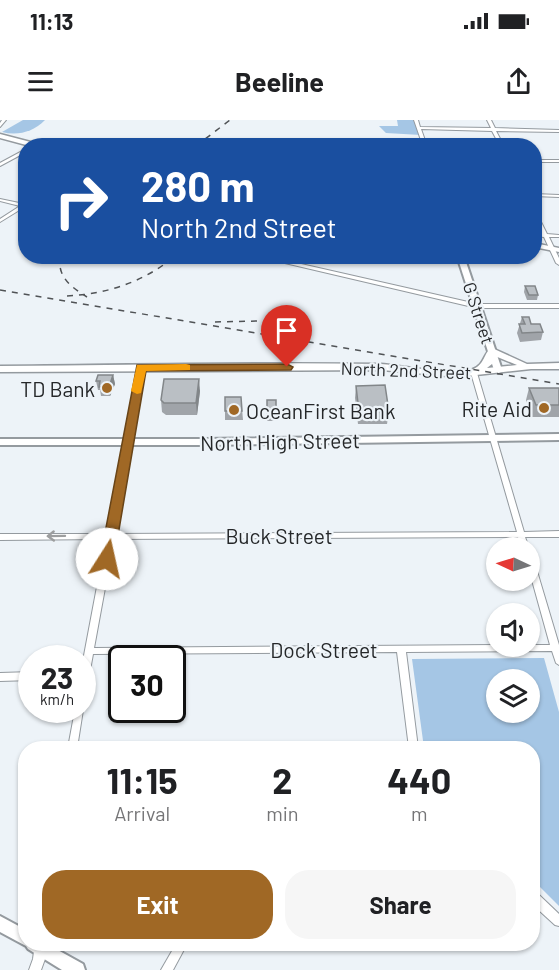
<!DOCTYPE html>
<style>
:root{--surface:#fff;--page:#f6f6f6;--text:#202124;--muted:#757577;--accent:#a06825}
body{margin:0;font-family:Barlow,sans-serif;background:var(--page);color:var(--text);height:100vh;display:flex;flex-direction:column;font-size:22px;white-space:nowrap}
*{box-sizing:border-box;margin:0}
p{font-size:20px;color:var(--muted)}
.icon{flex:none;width:33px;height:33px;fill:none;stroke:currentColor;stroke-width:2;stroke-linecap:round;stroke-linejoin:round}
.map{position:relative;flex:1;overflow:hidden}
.sheet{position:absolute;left:18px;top:621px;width:522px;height:210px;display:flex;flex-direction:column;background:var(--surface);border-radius:24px;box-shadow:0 2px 4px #0004}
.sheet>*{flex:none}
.top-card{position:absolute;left:18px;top:18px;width:524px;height:126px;border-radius:24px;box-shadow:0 2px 4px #0004;background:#1a4fa0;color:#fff;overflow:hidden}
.needle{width:39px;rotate:274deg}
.fabs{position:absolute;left:486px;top:417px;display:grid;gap:12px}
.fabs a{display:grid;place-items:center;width:54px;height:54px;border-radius:50%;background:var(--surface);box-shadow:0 2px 4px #0004;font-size:30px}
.speed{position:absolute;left:18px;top:525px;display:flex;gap:12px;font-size:30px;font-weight:700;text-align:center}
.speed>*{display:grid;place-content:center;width:78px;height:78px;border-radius:50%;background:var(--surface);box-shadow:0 2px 4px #0004;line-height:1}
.speed small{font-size:15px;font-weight:400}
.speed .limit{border:3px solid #111;border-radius:9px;background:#fff;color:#111}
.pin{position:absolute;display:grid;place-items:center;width:51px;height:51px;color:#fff;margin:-62px -26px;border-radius:50% 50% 50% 0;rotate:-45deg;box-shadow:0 0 6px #0007}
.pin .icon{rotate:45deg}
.me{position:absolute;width:66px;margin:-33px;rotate:10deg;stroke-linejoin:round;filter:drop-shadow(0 0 4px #0008)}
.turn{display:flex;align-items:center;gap:21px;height:126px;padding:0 24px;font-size:27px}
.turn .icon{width:78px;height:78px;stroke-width:2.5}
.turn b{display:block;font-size:42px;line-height:51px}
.eta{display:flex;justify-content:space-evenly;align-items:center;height:102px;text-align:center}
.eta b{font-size:36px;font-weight:700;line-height:42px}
.cta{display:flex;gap:12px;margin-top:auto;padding:12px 24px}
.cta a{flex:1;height:69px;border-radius:24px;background:var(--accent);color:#fff;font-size:24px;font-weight:700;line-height:69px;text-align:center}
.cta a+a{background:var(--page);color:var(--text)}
.status{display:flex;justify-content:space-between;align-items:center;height:42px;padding:0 30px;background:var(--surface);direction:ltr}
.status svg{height:16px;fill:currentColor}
header{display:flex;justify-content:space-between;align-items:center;height:78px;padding:0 24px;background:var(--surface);font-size:27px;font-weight:700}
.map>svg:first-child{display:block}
.green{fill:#a5c6e5;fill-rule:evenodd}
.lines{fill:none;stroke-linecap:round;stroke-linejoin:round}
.street-casing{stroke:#949a9f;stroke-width:2}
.secondary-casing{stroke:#949a9f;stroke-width:4}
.primary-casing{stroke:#949a9f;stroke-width:3}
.street{fill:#fff;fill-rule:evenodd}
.secondary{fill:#fff;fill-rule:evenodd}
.primary{fill:#fff;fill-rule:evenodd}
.rail{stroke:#505356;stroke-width:1.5;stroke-dasharray:6 6;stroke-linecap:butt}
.wall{fill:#a0a4a9}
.shaded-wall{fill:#828689}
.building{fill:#babfc4;stroke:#828689;stroke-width:1.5}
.oneway{stroke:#9d9e9f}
.route{fill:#a06825;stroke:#684418;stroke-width:1.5}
.slow{fill:#f59e0b}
.poi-dot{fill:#a06825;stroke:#edf3f8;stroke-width:2}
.labels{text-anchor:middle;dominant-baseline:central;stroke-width:4.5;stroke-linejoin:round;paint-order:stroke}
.far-street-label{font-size:18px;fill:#252729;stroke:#edf3f8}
.poi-label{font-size:21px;fill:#252729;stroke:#edf3f8;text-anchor:end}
.street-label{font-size:21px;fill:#252729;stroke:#edf3f8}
</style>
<div class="status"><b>11:13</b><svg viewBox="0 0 49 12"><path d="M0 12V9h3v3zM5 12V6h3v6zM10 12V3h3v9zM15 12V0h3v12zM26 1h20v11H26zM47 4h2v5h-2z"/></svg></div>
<header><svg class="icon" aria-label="menu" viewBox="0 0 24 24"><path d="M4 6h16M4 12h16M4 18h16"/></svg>Beeline<svg class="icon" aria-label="share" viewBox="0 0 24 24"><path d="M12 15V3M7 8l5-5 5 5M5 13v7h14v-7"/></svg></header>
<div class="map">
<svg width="559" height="850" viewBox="0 0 559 850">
<rect width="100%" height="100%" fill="#edf3f8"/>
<g class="green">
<path d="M23,0H45C33,12 18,16 2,12Z"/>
<path d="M397,0H416L421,15L386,13L379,6H398Z"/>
<path d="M544,538L559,592V786L533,760L532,628H424L412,539ZM496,560H530V592H496Z"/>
</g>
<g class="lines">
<defs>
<g id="street">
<path d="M2,0H6L0,7V3Z"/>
<path d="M414,0H418L420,7L491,8L487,0H491L495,8L559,10V12L496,11L504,26H500L492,11L421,9L427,26H423Z"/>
<path d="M26,29V32L0,46V43Z"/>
<rect x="534" y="40" width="25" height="2"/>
<path d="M534,74L559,75V77L534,76Z"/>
<path d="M0,79L24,84L26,83V86L0,102V99L20,86L0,81Z"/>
<path d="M534,91L536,92L547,114L559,115V117H549L559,138V145L556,143L544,117L534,116V114H542L534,97Z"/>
<path d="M255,136H266L477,184H559V188H477Z"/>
<path d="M141,246L144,248L115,414L517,412L471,253L474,251L477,253L524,412L559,411V417H525L529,428H521L518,417L114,419L94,528L496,525V526H530V525H550L530,453V438L533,439L534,441L559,525V545L556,543L552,531L406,532L418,628H409L397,532L93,534L86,572L85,575L82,576V546L106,419L0,420V414H107L138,248Z"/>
<path d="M32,552V560L0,561V553Z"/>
<path d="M82,588L83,590L77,628H68L75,590H82Z"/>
<path d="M532,771L536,772L559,794V806L555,805L532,784Z"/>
<path d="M35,824H45V839L41,850H29L33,839Z"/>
<path d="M176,824H187L173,850H161Z"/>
</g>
<g id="secondary">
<path d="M457,136H464L502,250L501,252L498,253L494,250Z"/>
<path d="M559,314V320L203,325H0V319H203Z"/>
<path d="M0,796L26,810V824H47L83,844L85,850H62L28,829L26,826L0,812Z"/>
</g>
<g id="primary">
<path d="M0,14L42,25L43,26H30L0,18Z"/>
<path d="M534,123L559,128V132L534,127Z"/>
<path d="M492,228L527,244L559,243V249H531L458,257L382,250L0,252V246C126,245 253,242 380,244C401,245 453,256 471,250C486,245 483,232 492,228ZM495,236L517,245L487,248L492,244Z"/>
</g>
</defs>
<use href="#street" class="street-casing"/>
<use href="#secondary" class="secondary-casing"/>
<use href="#primary" class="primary-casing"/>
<use href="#street" class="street"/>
<use href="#secondary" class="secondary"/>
<use href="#primary" class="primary"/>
<g class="rail">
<path d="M196,26L230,0"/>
<path d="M60,136C57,157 71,167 87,177"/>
<path d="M0,170L559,264"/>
<path d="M67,176C107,174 144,162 175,136"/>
<path d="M215,202L257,201L308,209"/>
</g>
</g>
<g class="wall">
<path d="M525,166L538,175L537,180H527L524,172Z"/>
<path d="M522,197L543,212L541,220L520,222L517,213Z"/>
<path d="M113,255L115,264L110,276H101L100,270H98L96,261Z"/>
<path d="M356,266L389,292L387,304H358L355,278Z"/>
<path d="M529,268H559V297H532L526,280Z"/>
<path d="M200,271L197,295H166L162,292L161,280Z"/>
<path d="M241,277L243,300H225V291Z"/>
<rect x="267" y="280" width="9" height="21"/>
</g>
<g class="shaded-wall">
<path d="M113,255L115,264L110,276L109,267Z"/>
<path d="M199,259L200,271L197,295L196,283Z"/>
</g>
<g class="building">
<path d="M525,166H535L538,175H529Z"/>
<path d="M522,197H529L531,204H540L543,212L522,213L519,204H525Z"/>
<path d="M98,255H113L109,267H99L100,261H96Z"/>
<path d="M164,259H199L196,283H164L161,280Z"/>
<path d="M385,265L389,292H359L356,266Z"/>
<path d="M529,268H559V285H536Z"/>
<path d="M225,277H241L242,291H225Z"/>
<rect x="267" y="280" width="9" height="15"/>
</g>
<defs><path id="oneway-shaft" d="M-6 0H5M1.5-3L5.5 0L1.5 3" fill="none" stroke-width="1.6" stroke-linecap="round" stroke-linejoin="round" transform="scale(1.5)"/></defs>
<use class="oneway" href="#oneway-shaft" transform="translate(56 416) rotate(179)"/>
<path class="route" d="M287,244L293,247L291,250L146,251L114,439L107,444L102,442L100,439L137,245Z"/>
<path class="slow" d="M186,244L190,245V250L146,251L141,273L137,274L131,271L137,245Z"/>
<g class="poi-dot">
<circle cx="107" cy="268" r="6"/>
<circle cx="544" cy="288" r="6"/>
<circle cx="234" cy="290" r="6"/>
</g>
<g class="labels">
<g class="far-street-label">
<text transform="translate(479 193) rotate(72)">G Street</text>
<text transform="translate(406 250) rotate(2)">North 2nd Street</text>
</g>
<g class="poi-label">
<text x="95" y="268">TD Bank</text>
<text x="532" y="288">Rite Aid</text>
<text x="246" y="290" text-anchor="start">OceanFirst Bank</text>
</g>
<g class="street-label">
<text transform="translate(280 321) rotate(-1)">North High Street</text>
<text x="279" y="415">Buck Street</text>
<text x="324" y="529">Dock Street</text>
</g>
</g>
</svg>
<div class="fabs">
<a><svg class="needle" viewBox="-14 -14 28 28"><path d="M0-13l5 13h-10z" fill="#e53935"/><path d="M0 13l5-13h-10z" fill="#757577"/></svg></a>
<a><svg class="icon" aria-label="sound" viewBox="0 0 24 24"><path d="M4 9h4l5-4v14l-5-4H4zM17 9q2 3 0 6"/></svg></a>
<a><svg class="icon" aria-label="layers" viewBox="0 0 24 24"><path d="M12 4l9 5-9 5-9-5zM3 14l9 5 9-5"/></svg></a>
</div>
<div class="speed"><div>23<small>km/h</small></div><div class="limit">30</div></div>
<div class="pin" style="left:287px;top:247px;background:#d93025"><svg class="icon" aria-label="arrive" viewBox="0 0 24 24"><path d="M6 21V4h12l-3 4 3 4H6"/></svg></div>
<svg class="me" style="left:107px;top:439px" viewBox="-20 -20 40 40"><circle r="19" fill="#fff"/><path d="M0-13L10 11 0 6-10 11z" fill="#a06825"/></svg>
<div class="top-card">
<div class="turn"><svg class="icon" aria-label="right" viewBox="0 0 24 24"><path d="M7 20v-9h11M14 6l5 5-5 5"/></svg><div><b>280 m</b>North 2nd Street</div></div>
</div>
<section class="sheet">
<div class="eta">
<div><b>11:15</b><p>Arrival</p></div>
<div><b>2</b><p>min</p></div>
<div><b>440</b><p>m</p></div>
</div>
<div class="cta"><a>Exit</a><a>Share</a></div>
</section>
</div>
